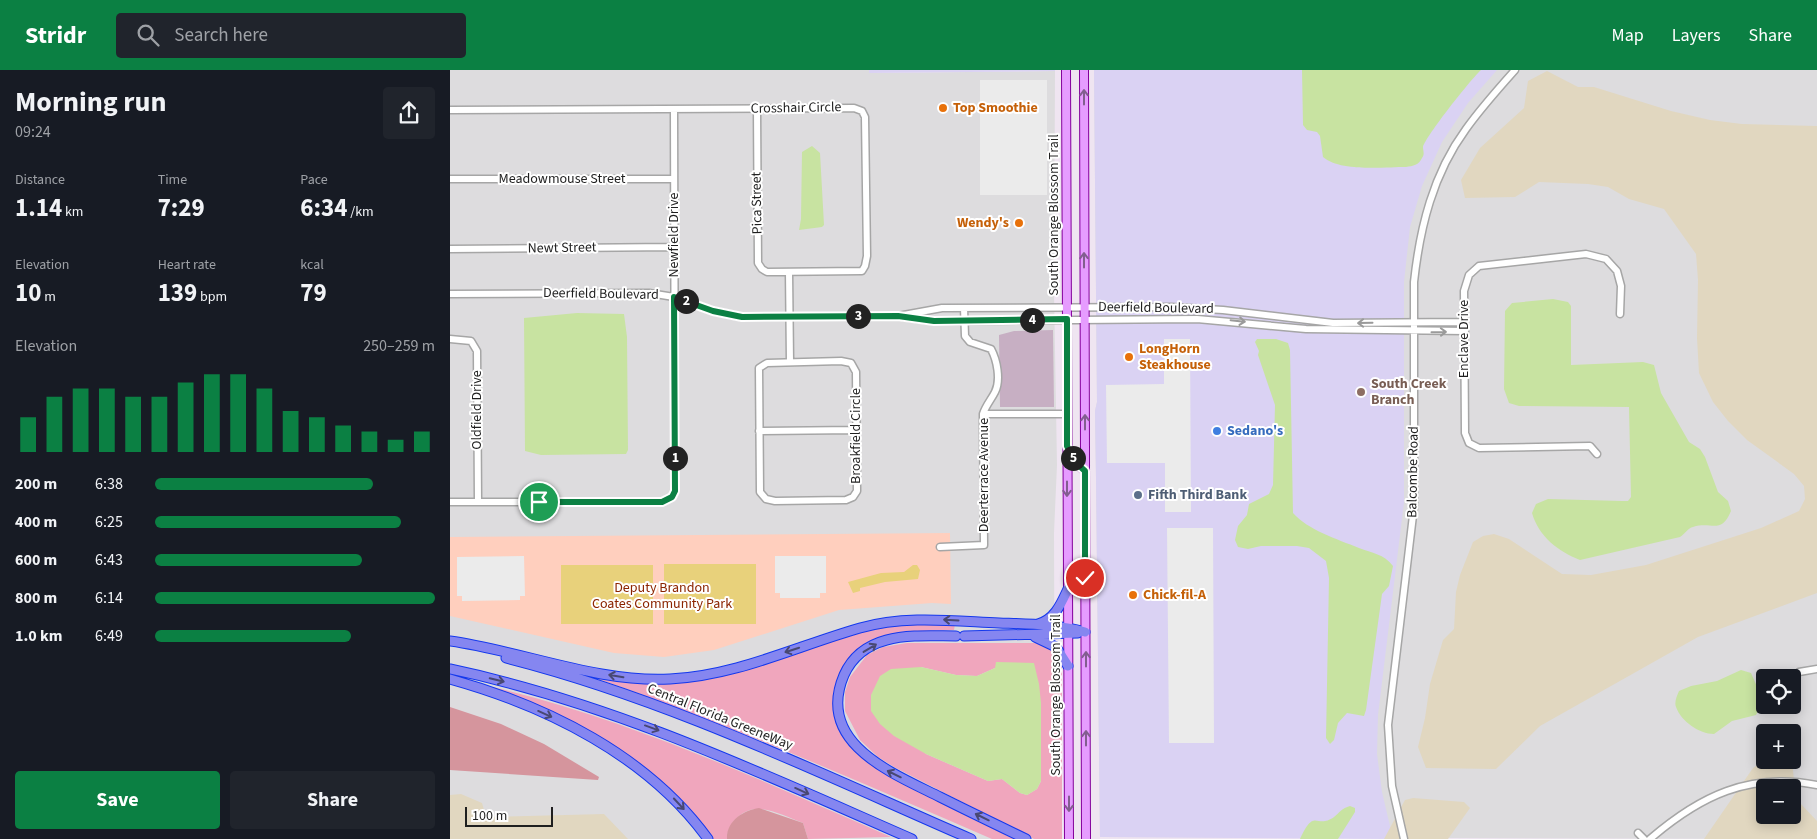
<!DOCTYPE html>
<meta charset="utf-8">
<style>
body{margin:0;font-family:"Source Sans 3",sans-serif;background:#20242c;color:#f1f3f6;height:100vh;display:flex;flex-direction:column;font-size:19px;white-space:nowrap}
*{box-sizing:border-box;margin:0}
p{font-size:16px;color:#9ea1a6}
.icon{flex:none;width:28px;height:28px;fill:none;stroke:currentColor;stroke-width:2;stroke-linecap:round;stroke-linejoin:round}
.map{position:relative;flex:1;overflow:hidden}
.drawer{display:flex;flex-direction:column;background:#171b24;width:450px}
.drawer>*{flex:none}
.fabs{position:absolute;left:1306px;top:599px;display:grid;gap:10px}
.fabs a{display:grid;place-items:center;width:45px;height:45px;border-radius:5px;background:#171b24;box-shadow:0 2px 12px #0003;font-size:25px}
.scale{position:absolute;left:15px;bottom:12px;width:88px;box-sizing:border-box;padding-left:5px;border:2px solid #1f1f1f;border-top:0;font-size:14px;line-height:18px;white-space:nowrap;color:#1f1f1f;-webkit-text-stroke:4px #fff;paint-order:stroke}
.pin{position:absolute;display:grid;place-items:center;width:42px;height:42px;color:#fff;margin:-21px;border:2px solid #fff;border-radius:50%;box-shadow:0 1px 5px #0007}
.km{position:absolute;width:25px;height:25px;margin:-12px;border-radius:50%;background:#222;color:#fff;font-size:14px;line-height:25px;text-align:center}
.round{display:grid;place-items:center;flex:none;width:52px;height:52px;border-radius:5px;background:#20242c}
.head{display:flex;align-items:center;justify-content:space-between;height:85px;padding:0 15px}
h1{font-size:28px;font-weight:700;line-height:38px}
.metrics{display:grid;grid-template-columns:repeat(3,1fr);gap:8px;height:85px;padding:5px 15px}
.metrics div{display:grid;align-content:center}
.metrics b{font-size:25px;font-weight:700}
.metrics small{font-size:14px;font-weight:400}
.metrics p{font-size:14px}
.chart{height:140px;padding:10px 15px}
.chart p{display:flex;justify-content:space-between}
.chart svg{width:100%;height:90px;margin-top:5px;stroke:#0b8043;stroke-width:6}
.action{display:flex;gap:10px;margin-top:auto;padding:10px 15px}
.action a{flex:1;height:58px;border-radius:5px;background:#0b8043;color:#fff;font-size:20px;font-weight:700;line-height:58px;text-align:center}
.action a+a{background:#20242c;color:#f1f3f6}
ul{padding:0 15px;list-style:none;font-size:16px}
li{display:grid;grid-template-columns:80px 60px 1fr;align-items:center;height:38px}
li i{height:12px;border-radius:6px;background:#0b8043}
header{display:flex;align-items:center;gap:30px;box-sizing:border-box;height:70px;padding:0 25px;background:#0b8043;color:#fff}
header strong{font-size:24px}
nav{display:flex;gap:28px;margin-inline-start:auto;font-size:18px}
.search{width:350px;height:45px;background:#20242c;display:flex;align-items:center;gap:12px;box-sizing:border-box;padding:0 18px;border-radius:5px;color:#9ea1a6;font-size:19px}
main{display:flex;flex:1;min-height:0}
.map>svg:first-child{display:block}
</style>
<header>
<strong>Stridr</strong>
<div class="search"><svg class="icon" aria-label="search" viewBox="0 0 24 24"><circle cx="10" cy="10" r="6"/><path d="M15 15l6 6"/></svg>Search here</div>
<nav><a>Map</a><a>Layers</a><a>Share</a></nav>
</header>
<main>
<section class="drawer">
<div class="head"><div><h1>Morning run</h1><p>09:24</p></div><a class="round"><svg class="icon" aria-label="share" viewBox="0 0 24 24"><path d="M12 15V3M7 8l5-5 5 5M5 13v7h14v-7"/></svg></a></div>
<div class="metrics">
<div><p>Distance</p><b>1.14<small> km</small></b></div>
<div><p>Time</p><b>7:29</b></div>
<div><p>Pace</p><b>6:34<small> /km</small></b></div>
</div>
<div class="metrics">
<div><p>Elevation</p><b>10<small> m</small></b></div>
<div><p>Heart rate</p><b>139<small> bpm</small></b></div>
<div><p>kcal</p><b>79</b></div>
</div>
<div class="chart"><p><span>Elevation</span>250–259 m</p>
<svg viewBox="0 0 160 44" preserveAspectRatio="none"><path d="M5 44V27M15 44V17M25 44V13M35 44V13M45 44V17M55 44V17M65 44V10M75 44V6M85 44V6M95 44V13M105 44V24M115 44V27M125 44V31M135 44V34M145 44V38M155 44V34"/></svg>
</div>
<ul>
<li><b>200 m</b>6:38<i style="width:78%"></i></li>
<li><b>400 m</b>6:25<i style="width:88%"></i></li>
<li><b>600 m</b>6:43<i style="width:74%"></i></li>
<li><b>800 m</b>6:14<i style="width:100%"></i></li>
<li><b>1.0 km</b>6:49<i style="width:70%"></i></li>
</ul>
<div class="action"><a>Save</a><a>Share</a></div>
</section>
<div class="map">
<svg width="1367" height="769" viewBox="0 0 1367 769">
<rect width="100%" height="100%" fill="#efe5f1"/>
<path fill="#dddcde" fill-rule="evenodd" d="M0,0h419v3l186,-2 -1,221 3,173 -3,68 1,306h-605z
M644,0h723v769l-717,-2 -4,-359 -1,-67 2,-9zM1315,608h27v27h-27zM1315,662h27v28h-27zM1315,718h27v27h-27z"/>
<path fill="#dad2f3" d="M419,0h186v1l-186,2z
M644,0h403l-29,33 -26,39 -20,44 -12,41 -6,55v220l-26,213 -1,39 5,38 11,47 -293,-2 -4,-359 -1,-67 2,-9z"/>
<path fill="#c7afc3" d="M603,260l1,77h-54l-1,-72 15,-4z"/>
<path fill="#f0a6bd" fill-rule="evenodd" d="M440,554h65l-1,6c-42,2 -93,-3 -113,43 -32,71 50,106 101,130 25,12 50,24 76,36h-26c-136,-59 -271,-118 -411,-166l93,8z
M588,573c13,2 21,10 24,23v173h-28l-140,-72 -16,-10 -18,-17 -15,-29v-19l5,-15 17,-22 16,-8 24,-4zM471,597l35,8 21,1 18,-8 46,35v78l-4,8 -10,6 -7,-2 -18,-14 -14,2 -62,-27 -2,-2z
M43,617c139,33 267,93 398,150l-83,2 -5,-16c-22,-8 -47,-24 -66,-5 -6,6 -10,13 -10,21h-15l-88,-84 -131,-65z"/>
<path fill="#d5959d" d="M0,637l51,17 43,20 55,33 -1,3 -148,-10z
M309,738l44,15 5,16h-81c-1,-18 17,-29 32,-31z"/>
<path fill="#e1d7c0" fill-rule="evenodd" d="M1097,1l31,16h16l77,24 39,9 32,4 75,2v467l-119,44 -158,89 -44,43 -70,-1 -8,-21 7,-29 5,-34 13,-44 11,-11 2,-37 4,-17 13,-33 10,-6 11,-2 15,5 53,35 29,1 55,-10 115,-37 38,-17 6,-12 -1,-13 -10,-12 -47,-34 -19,-19 -15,-19 -14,-29 -2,-35 1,-58 -2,-26 -32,-45 -35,-10 -21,-12 -20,-3 -49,-2 -24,15 -50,1 -4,-18 19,-32 44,-40 4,-27z
M1315,690h27l3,31 4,11 18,19v18h-113l49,-71zM1315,718h27v27h-27z
M11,724l21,9 4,14 118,-3 24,25h-178v-44z
M963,728l51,4 6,6 -22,31h-64l21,-39z"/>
<path fill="#ffcfbe" d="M500,463l1,71 -19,-1 -93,7 -125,40 -50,7 -50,-4 -164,-37v-79z"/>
<path fill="#e8d17b" d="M214,494h92v60h-92z
M111,495h92v59h-92z
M463,495h4l3,5 -2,9 -33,3 -25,6v3l-7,2 -5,-11 33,-9 23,-1z"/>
<path fill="#ebebeb" d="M530,10h67v115h-67z
M714,269h26l1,173h-26v-49h-58l-1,-78 58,-1z
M717,458h46l1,215h-45z
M74,486l1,40h-5v4l-58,1v-5h-5v-39z
M325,486h51v37h-6v5h-40v-5h-5z"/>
<path fill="#c8e3a1" d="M852,0h179c-10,9 -55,66 -58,77 0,4 2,7 -1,11 -3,7 -9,8 -16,9 -22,0 -66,5 -83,-10l-3,-21 -3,-4 -10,-2 -4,-5z
M362,76l8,7 4,72 -2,2 -23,3 2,-11 1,-67z
M1103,229l15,3 3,4v59l72,-3 11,3 7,28 28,49 11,7 5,8 13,35 10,9 3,10c-10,24 -19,10 -38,16 -5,1 -8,7 -13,10l-100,23c-22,-9 -41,-23 -48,-47l4,-9 12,-5 74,2h6l3,-4 -2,-90 -110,-1 -10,-3 -5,-14 1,-78 7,-8z
M127,243l47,1 3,23 1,113 -2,4 -85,1 -16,-4 -1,-133z
M807,269h19l12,4 2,7 3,163c15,17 44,26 66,35 13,5 25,6 34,18l-4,20 -7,8 -16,116 -2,6 -17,-3 -9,10 -4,17 -4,4 -4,-6 3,-160 -3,-17 -17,-13 -12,-2h-36l-13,3 -10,-2 -3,-7 3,-14 9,-11 2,-11 20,-10 4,-9 2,-80 -17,-50 1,-4 -4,-9z
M546,592l38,1 5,21 2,19v78l-4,8 -10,6 -7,-2 -18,-14 -14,2 -62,-27 -32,-18 -14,-12 -9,-13v-16l9,-19 11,-7 30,-2 35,8 21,1 18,-8z
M1291,600l10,3c6,14 14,27 5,42l-24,6 -18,13c-15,0 -33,-13 -38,-27 -2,-5 1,-11 3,-16l12,-5 26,-5z
M900,736l5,2v4l-17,27h-38c15,-33 16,-9 34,-22 5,-4 8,-9 16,-11z"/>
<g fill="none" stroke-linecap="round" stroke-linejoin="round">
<defs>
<path id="minor" d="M0,40l404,-2 8,3 3,6 2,139 -2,10 -3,5 -95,1 -5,-3 -4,-6 -1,-154
M0,109h224
M0,179l224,-2
M339,202l1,90
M0,224l199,-1 25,4 39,14 29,6 156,-1 44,-8 229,-1 52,3 110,13 131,-1
M454,247l30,4h30l233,-2 109,10 159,2
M0,269l21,2 6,10 1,151
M391,291l10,2 5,9 1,119 -4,6 -7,3 -71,1 -9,-2 -6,-7 -1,-124 8,-5z
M533,344h84
M309,361l97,-1
M1147,384l-7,-8 -111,2 -10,-5 -4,-10 -1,-142 5,-16 10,-9 107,-12 20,5 11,12 4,15 -1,28
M0,432h212l10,-5 3,-6 -1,-382
M490,477l44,-2 -1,-131c3,-9 8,-14 12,-22 6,-12 2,-32 -4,-43l-21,-7 -5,-6 -1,-28
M1349,602l18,-3
M1188,763l6,6
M954,769l-12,-53 -4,-61 26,-218v-225c6,-55 19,-108 52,-153 15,-21 32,-40 49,-59
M1200,769c50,-43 99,-67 167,-54"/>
<path id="major" d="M616,0l3,769
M634,0l2,769
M618,378l6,13 11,10"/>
<path id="highway" d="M588,554c17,-5 23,-20 30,-35
M506,566c-40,0 -92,-6 -112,39 -29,68 48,98 96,122 28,14 57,28 86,42
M514,566l114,-3
M585,567l21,10 12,19
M0,571c72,10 148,42 220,38 66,-3 127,-33 190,-51 45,-13 93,-7 139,-5 29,1 58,1 86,9
M56,588c162,41 313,115 465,181
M0,599c162,34 311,104 462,170
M0,609c97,27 198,77 258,160"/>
</defs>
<use href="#minor" stroke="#a6a6a6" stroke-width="9"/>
<use href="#major" stroke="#83009b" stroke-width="10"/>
<use href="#highway" stroke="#1438ed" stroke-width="11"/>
<use href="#minor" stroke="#fff" stroke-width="6"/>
<use href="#major" stroke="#e69cff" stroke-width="8"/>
<use href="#highway" stroke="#8586f0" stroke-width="9"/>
</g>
<defs><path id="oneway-shaft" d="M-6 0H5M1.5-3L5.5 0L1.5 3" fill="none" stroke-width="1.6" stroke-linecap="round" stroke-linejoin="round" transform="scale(1.25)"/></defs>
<g stroke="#825e8f">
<use href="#oneway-shaft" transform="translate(634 27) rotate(-90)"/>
<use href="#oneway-shaft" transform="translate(634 190) rotate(-90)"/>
<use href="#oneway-shaft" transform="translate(635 352) rotate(-90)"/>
<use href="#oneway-shaft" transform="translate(617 419) rotate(90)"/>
<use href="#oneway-shaft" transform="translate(636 589) rotate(-90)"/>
<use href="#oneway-shaft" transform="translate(636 668) rotate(-90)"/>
<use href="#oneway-shaft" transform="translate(619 734) rotate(90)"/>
</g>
<g stroke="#9a9a9a">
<use href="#oneway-shaft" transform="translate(788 251) rotate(6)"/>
<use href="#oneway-shaft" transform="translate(915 253) rotate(179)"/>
<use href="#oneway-shaft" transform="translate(989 262) rotate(-1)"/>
</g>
<g stroke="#484873">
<use href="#oneway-shaft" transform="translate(501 550) rotate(-177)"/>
<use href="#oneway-shaft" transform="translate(420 578) rotate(-31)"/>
<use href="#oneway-shaft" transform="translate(342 580) rotate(162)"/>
<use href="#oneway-shaft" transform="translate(166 606) rotate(-171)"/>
<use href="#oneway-shaft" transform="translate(47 610) rotate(14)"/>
<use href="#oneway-shaft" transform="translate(95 644) rotate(24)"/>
<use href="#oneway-shaft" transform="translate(202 658) rotate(20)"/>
<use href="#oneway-shaft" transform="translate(444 704) rotate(-154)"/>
<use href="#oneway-shaft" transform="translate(352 721) rotate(24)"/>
<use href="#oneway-shaft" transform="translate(229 734) rotate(47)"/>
<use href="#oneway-shaft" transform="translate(532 747) rotate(-154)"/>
</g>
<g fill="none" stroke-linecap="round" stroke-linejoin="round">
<defs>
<path id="route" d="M89,432h123l10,-5 3,-6 -1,-194 39,14 29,6 156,-1 36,5 133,-2v127l7,15 11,10v107"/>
</defs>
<use href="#route" stroke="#fff" stroke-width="10"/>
<use href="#route" stroke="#0b8043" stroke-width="6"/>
</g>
<g fill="#e8710a" stroke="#fff" stroke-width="2">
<circle cx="493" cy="38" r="5"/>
<circle cx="569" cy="153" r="5"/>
<circle cx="679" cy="287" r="5"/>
<circle cx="683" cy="525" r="5"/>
</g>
<circle fill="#8d6e63" stroke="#fff" stroke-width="2" cx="911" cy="322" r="5"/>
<circle fill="#3f7fe0" stroke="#fff" stroke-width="2" cx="767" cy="361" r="5"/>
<circle fill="#5c6f8a" stroke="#fff" stroke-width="2" cx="688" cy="425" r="5"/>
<g text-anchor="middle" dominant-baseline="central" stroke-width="4" stroke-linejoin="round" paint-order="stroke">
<g font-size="14" fill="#1f1f1f" stroke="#fff">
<text transform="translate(346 38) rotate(-1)">Crosshair Circle</text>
<text x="112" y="109">Meadowmouse Street</text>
<text transform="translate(307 133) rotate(-91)">Pica Street</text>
<text transform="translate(604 145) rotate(-90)">South Orange Blossom Trail</text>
<text transform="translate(224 165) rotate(-90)">Newfield Drive</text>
<text transform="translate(112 178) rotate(-1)">Newt Street</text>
<text transform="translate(151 224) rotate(1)">Deerfield Boulevard</text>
<text transform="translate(706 238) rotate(1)">Deerfield Boulevard</text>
<text transform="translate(1014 269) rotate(-90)">Enclave Drive</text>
<text transform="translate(27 340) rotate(-90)">Oldfield Drive</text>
<text transform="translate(406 366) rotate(-90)">Broakfield Circle</text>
<text transform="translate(963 402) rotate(-89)">Balcombe Road</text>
<text transform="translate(534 405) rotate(-90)">Deerterrace Avenue</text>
<text transform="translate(606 625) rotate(-90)">South Orange Blossom Trail</text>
<text transform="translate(270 647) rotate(22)">Central Florida GreeneWay</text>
</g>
<g font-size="14" font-weight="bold" fill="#c56008" stroke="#fff" text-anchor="start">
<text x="503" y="38">Top Smoothie</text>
<text x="559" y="153" text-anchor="end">Wendy's</text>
<text x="689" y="279">LongHorn<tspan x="689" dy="16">Steakhouse</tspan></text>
<text x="693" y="525">Chick-fil-A</text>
</g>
<g font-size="14" font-weight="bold" fill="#785e54" stroke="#fff" text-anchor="start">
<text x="921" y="314">South Creek<tspan x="921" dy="16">Branch</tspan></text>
</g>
<g font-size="14" font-weight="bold" fill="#366cbe" stroke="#fff" text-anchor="start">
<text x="777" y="361">Sedano's</text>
</g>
<g font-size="14" font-weight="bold" fill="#4e5e75" stroke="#fff" text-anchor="start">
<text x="698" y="425">Fifth Third Bank</text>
</g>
<g font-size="14" fill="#8b2400" stroke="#fff">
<text x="212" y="518">Deputy Brandon<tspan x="212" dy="16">Coates Community Park</tspan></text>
</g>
</g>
</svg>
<div class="fabs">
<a><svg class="icon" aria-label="locate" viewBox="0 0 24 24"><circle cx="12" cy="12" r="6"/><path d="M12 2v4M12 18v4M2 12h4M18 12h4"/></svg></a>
<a>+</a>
<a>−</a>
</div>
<div class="scale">100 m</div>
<div class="pin" style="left:89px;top:432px;background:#1e9e55"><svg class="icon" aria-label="arrive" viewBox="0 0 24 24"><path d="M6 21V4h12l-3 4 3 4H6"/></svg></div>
<div class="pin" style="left:635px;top:508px;background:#d93025"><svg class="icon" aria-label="check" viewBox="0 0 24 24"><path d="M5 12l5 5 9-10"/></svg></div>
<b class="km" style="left:225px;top:388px">1</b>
<b class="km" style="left:236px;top:231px">2</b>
<b class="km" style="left:408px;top:246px">3</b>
<b class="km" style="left:582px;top:250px">4</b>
<b class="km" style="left:623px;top:388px">5</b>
</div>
</main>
